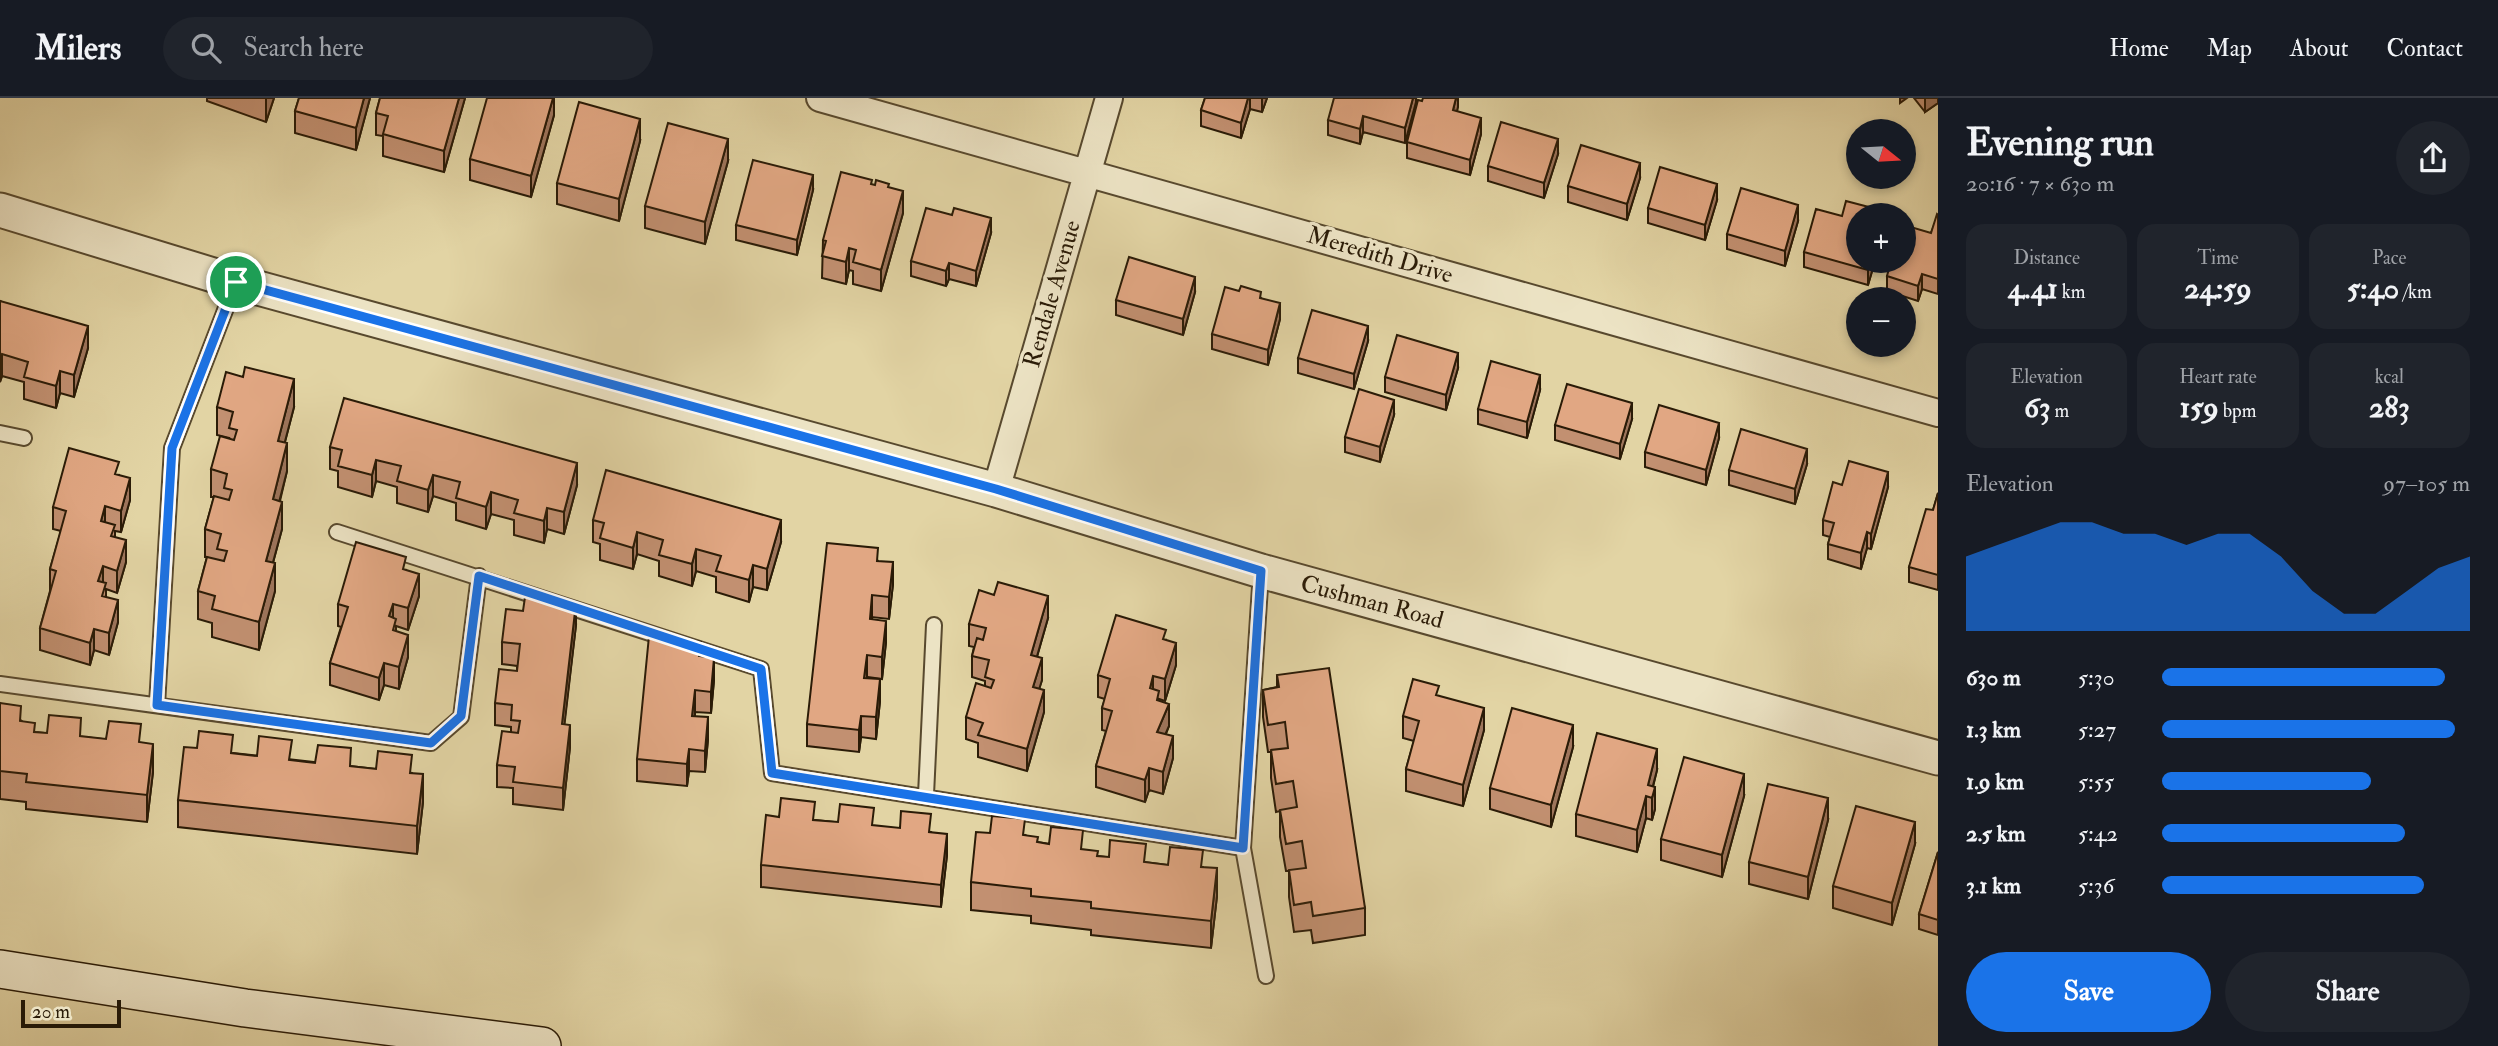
<!DOCTYPE html>
<meta charset="utf-8">
<style>
body{margin:0;font-family:"IM FELL Double Pica",serif;background:#20242c;color:#f1f3f6;height:100vh;display:flex;flex-direction:column;font-size:26px;white-space:nowrap}
*{box-sizing:border-box;margin:0}
p{font-size:23px;color:#9ea1a6}
.icon{flex:none;width:38px;height:38px;fill:none;stroke:currentColor;stroke-width:2;stroke-linecap:round;stroke-linejoin:round}
.map{position:relative;flex:1;overflow:hidden}
.details{display:flex;flex-direction:column;background:#171b24;width:560px}
.details>*{flex:none}
.needle{width:46px;rotate:108deg}
.controls{position:absolute;left:1846px;top:21px;display:grid;gap:14px}
.controls a{display:grid;place-items:center;width:70px;height:70px;border-radius:50%;background:#171b24;box-shadow:0 4px 10px #0003;font-size:35px}
.scale{position:absolute;left:21px;bottom:18px;width:100px;box-sizing:border-box;padding-left:7px;border:4px solid #2a1b07;border-top:0;font-size:19px;line-height:24px;white-space:nowrap;color:#2a1b07;-webkit-text-stroke:5px #ece3c4;paint-order:stroke}
.pin{position:absolute;display:grid;place-items:center;width:60px;height:60px;color:#fff;margin:-30px;border:4px solid #fff;border-radius:50%;box-shadow:0 2px 7px #0007}
.round{display:grid;place-items:center;flex:none;width:74px;height:74px;border-radius:37px;background:#20242c}
.headline{display:flex;align-items:center;justify-content:space-between;height:119px;padding:0 28px}
h1{font-size:38px;font-weight:800;line-height:52px}
.figures{display:grid;grid-template-columns:repeat(3,1fr);gap:10px;height:119px;padding:7px 28px}
.figures div{display:grid;align-content:center;border-radius:18px;background:#20242c;text-align:center}
.figures b{font-size:30px;font-weight:800}
.figures small{font-size:19px;font-weight:400}
.figures p{font-size:19px}
.chart{height:196px;padding:14px 28px}
.chart p{display:flex;justify-content:space-between}
.chart svg{width:100%;height:126px;margin-top:7px;fill:#1a73e8;opacity:.7}
.cta{display:flex;gap:14px;margin-top:auto;padding:14px 28px}
.cta a{flex:1;height:80px;border-radius:42px;background:#1a73e8;color:#fff;font-size:28px;font-weight:800;line-height:80px;text-align:center}
.cta a+a{background:#20242c;color:#f1f3f6}
ul{padding:0 28px;list-style:none;font-size:23px}
li{display:grid;grid-template-columns:112px 84px 1fr;align-items:center;height:52px}
li i{height:18px;border-radius:9px;background:#1a73e8}
header{display:flex;align-items:center;gap:42px;box-sizing:border-box;height:98px;padding:0 35px;background:#171b24;border-bottom:2px solid #363941}
header strong{font-size:33px}
nav{display:flex;gap:38px;margin-inline-start:auto;font-size:24px}
.search{width:490px;height:63px;background:#20242c;display:flex;align-items:center;gap:18px;box-sizing:border-box;padding:0 24px;border-radius:38px;color:#9ea1a6;font-size:26px}
main{display:flex;flex:1;min-height:0}
.map>svg:first-child{display:block}
</style>
<header>
<strong>Milers</strong>
<div class="search"><svg class="icon" aria-label="search" viewBox="0 0 24 24"><circle cx="10" cy="10" r="6"/><path d="M15 15l6 6"/></svg>Search here</div>
<nav><a>Home</a><a>Map</a><a>About</a><a>Contact</a></nav>
</header>
<main>
<div class="map">
<svg width="1938" height="948" viewBox="0 0 1938 948">
<rect width="100%" height="100%" fill="#e2d4a4"/>
<filter id="stains"><feTurbulence type="fractalNoise" baseFrequency=".00286" numOctaves="4"/><feColorMatrix values="0 0 0 0 .2 0 0 0 0 .09 0 0 0 0 .02 0 0 0 .5 -.17"/></filter>
<radialGradient id="worn" r=".72"><stop offset=".6" stop-color="#630" stop-opacity="0"/><stop offset="1" stop-color="#630" stop-opacity=".3"/></radialGradient>
<g fill="none" stroke-linecap="round" stroke-linejoin="round">
<defs>
<path id="service" d="M0,335l24,5
M337,434l424,137 11,104 471,75
M1261,473l-18,277 23,128
M0,586l431,59 30,-26 18,-141
M157,607l15,-257 64,-166
M926,697l8,-170"/>
<path id="minor" d="M820,0l1118,315
M996,392l113,-392"/>
<path id="tertiary" d="M0,112l236,72 760,208 265,81 677,187"/>
<path id="secondary" d="M0,871l245,39 297,38"/>
</defs>
<use href="#service" stroke="#58492e" stroke-width="18"/>
<use href="#minor" stroke="#58492e" stroke-width="30"/>
<use href="#tertiary" stroke="#58492e" stroke-width="37"/>
<use href="#secondary" stroke="#2a1b07" stroke-width="40"/>
<use href="#service" stroke="#ece3c4" stroke-width="14"/>
<use href="#minor" stroke="#ece3c4" stroke-width="26"/>
<use href="#tertiary" stroke="#ece3c4" stroke-width="33"/>
<use href="#secondary" stroke="#ece3c4" stroke-width="37"/>
</g>
<path fill="#c29071" stroke="#2a1b07" stroke-width="2" d="M207,0h67l-8,24 -59,-21z
M299,0h71l-14,52 -61,-17v-22z
M380,0h85l-21,74 -61,-16v-20l-7,-1v-22z
M554,0v17l-23,82 -61,-17v-21z
M1205,0h62l-5,14 -12,-3 -9,29 -40,-12v-16z
M1416,0v4l-11,41 -42,-11 -3,12 -32,-9v-15z
M1458,0l-1,14 24,22 -11,41 -63,-17v-16l15,-41z
M1914,0h24v5l-13,9z
M640,43l-21,80 -62,-17v-21z
M1558,56l-14,44 -56,-17v-15z
M728,63l-23,83 -60,-16v-22z
M1640,80l-13,42 -59,-18v-16z
M889,90l14,25 -22,78 -28,-7v-13l-4,-1 -3,14 -24,-6 1,-38z
M813,92l-16,65 -61,-15v-15z
M1717,102l-12,40 -57,-17v-15z
M1884,117l-9,46 -7,24 -64,-18v-15l38,-36z
M1938,117v79l-16,-5 -4,12 -31,-10v-15l44,-43z
M1798,123l-13,45 -58,-17v-15z
M991,135l-15,53 -27,-7 -3,7 -35,-10v-15z
M1195,194l-12,43 -67,-20v-15z
M1261,200l19,21 -12,46 -56,-16v-15z
M0,203l88,47 -14,49 -14,-4 -4,15 -32,-9v-17l-22,-6 -2,6z
M1368,243l-14,48 -56,-16v-15z
M1458,270l-12,42 -61,-18v-15z
M1540,292l-13,48 -49,-14v-15z
M217,309h77l-9,35 2,29 -7,30 2,28 -9,34 2,28 -16,59 -47,-13v-14l-14,-4v-28l9,-34h-2v-28l9,-32h-3v-28l18,-31 -12,-3z
M1394,317l-14,47 -35,-10v-15z
M1632,321l-12,40 -65,-19v-15z
M1719,340l-13,47 -61,-18v-15z
M330,349l247,38 -13,49 -17,-5 -3,14 -30,-8v-15l-23,-6 -5,15 -30,-9v-17l-23,-7 -5,16 -31,-9v-16l-21,-6 -4,16 -34,-10v-16l-8,-2z
M1807,366l-12,40 -66,-19v-15z
M119,377l11,25 -9,32 -6,-1v6l11,25 -9,31 -11,-4v8l12,25 -9,33 -15,-5 -4,15 -50,-15v-22l10,-37v-22l11,-38 -8,-2v-22z
M1842,387l46,2 -17,62 -4,-1 -6,21 -33,-10v-15l2,-7 -7,-2v-15z
M1938,395v97l-29,-8v-15l24,-57z
M593,422l188,22 -14,48 -14,-3 -4,15 -33,-10v-15l-20,-6 -4,15 -33,-10v-15l-22,-7 -4,15 -33,-9v-16l-7,-2z
M878,463l15,23 -4,35 -17,-2v2l14,23 -4,37 -15,-2v1l13,23 -4,38 -15,-2 -2,15 -52,-6v-22z
M406,472l13,26 -11,34 -12,-4v5l12,26 -9,32 -15,-4 -5,15 -49,-15v-22l11,-36 -3,-1v-22z
M1048,520l-11,39 5,23 -3,9 5,23 -17,59 -49,-14v-14l-12,-4v-22l19,-31v-5l-13,-4v-21l2,-9 -5,-1v-22z
M576,527l-12,100 6,22 -7,63 -50,-6v-16l-16,-1v-22l14,-33v-5l-16,-2v-22l22,-32v-5l-15,-2v-22z
M1166,542l10,25 -11,36 -6,-2v2l10,25 -3,8 7,24 -10,36 -14,-4 -4,12 -49,-15v-21l10,-35 -4,-1v-22l3,-9 -7,-2v-22z
M701,558l13,24 -3,33 -16,-1v4l13,23 -3,33 -16,-1 -2,15 -50,-5v-22z
M1277,577l88,233v27l-52,8 -2,-13 -17,2 -5,-35v-26h-3l-6,-34v-26l-4,1 -5,-34v-26h-3l-5,-35v-27l14,-3z
M1439,598l45,34 -21,76 -57,-15v-22l8,-28 -11,-3v-22z
M0,605l35,29 106,11 12,29 -6,50 -121,-13v-7l-26,-3z
M1573,649l-22,80 -61,-18v-21z
M233,655l179,20 11,29 -6,52 -239,-27v-27z
M1657,672l-4,17 2,22 -3,11 -6,-2 -9,34 -61,-16v-22z
M1744,698l-22,81 -61,-17v-21z
M815,722l116,12 16,23 -6,52 -180,-20v-22z
M1828,722l-20,79 -59,-15v-22z
M1025,737l13,7 45,8 15,6 70,9 35,2 14,29 -6,52 -120,-13v-5l-60,-7v-7l-60,-6v-28z
M1915,746l-23,81 -59,-17v-22z
M1938,754v83l-19,-6v-15z"/>
<path fill="#9e755c" stroke="#2a1b07" stroke-width="2" d="M266,0h8l-8,24z
M364,0h6l-14,52v-22z
M459,0h6l-21,74v-21z
M553,0h1v17l-23,82v-21z
M1248,0h2v11l-9,29v-15z
M1262,0h5l-5,14z
M1413,0h3v4l-11,41v-15z
M1456,0h2v9l-5,19v-16z
M1900,0h7l-7,5z
M1925,0h13v5l-13,9z
M1363,18v16l-3,12v-15z
M1481,20v16l-11,41v-15z
M640,21v22l-21,80v-22z
M728,41v22l-23,83v-22z
M1558,41v15l-14,44v-15z
M1640,65v15l-13,42v-16z
M813,77v15l-16,65v-15z
M1717,86v16l-12,40v-15z
M903,93v22l-22,78v-21z
M1798,107v16l-13,45v-15z
M991,120v15l-15,53v-15z
M849,150v22l-3,14v-22z
M1871,163h4l-7,24v-15z
M949,165v16l-3,7v-15z
M1922,176v15l-4,12v-15z
M1195,179v15l-12,43v-16z
M1280,205v16l-12,46v-15z
M88,228v22l-14,49v-22z
M1368,228v15l-14,48v-15z
M1458,255v15l-12,42v-15z
M2,256v22l-2,6v-22z
M60,273v22l-4,15v-22z
M1540,277v15l-13,48v-16z
M294,281v28l-16,61v-27z
M1394,302v15l-14,47v-15z
M1632,305v16l-12,40v-15z
M1719,325v15l-13,47v-15z
M287,345v28l-14,55v-27z
M1807,351v15l-12,40v-15z
M376,362v21l-4,16v-22z
M577,365v22l-13,49v-22z
M1888,374v15l-17,62v-15z
M433,377v21l-5,16v-22z
M130,380v22l-9,32v-21z
M491,394v22l-5,15v-22z
M282,404v27l-16,59v-27z
M105,408v22l-4,-7z
M547,410v21l-3,14v-22z
M781,422v22l-14,48v-21z
M637,434v22l-4,15v-21z
M1867,434v16l-6,21v-16z
M126,442v22l-9,31v-22z
M696,451v22l-4,15v-22z
M893,464v22l-4,35v-22z
M275,465v28l-16,59v-28z
M753,467v22l-4,15v-22z
M103,468v22l-5,-7z
M419,476v22l-11,34v-22z
M872,497v22l-2,24v-22z
M1048,498v22l-17,59v-22z
M118,502v22l-9,33v-22z
M576,505v22l-14,121v-22z
M393,506v22l-4,-10z
M886,523v21l-4,37v-22z
M94,531v21l-4,15v-22z
M408,537v22l-9,32v-22z
M1176,545v22l-11,36v-22z
M867,557v22l-3,23v-22z
M714,560v22l-3,33v-21z
M1042,560v22l-9,29v-22z
M384,565v22l-5,15v-22z
M1153,578v21l-3,-9z
M880,581v22l-4,38v-22z
M695,592v22l-3,26v-22z
M1044,592v22l-17,59v-22z
M1169,606v22l-12,27v-21z
M1484,610v22l-21,76v-21z
M861,618v21l-2,15v-22z
M708,619v22l-3,33v-21z
M570,627v22l-7,63v-22z
M1573,627v22l-22,80v-22z
M1173,638v22l-10,36v-22z
M153,646v28l-6,50v-27z
M689,651v22l-2,15v-22z
M1657,651v21l-7,27 -2,-12z
M1149,670v22l-4,12v-22z
M423,676v28l-6,52v-28z
M1744,676v22l-22,81v-22z
M1655,689v22l-3,11v-22z
M1646,698v22l-9,34v-22z
M1828,700v22l-20,79v-22z
M1915,724v22l-23,81v-22z
M947,736v21l-6,52v-22z
M1217,770v28l-6,52v-27z"/>
<path fill="#e1a783" stroke="#2a1b07" stroke-width="2" d="M299,0h65l-8,30 -61,-17z
M380,0h79l-15,53 -61,-17 5,-18 -12,-3z
M487,0h66l-22,78 -61,-17z
M1205,0h43l-7,25 -40,-13z
M1334,0h79l-8,30 -42,-12 -3,13 -32,-9z
M1423,0h33l-3,12 28,8 -11,42 -63,-18 11,-42 4,1z
M579,4l61,17 -21,80 -62,-16z
M1501,24l57,17 -14,44 -56,-17z
M668,25l60,16 -23,83 -60,-16z
M1581,47l59,18 -13,41 -59,-18z
M753,62l60,15 -16,65 -61,-15z
M1660,69l57,17 -12,41 -57,-17z
M841,74l31,8 -1,4 4,1 1,-5 13,4 -1,3 15,4 -22,79 -28,-8 3,-12 -7,-2 -3,14 -24,-6 4,-15 -3,-1z
M1741,90l57,17 -13,46 -58,-17z
M1846,103l38,10 -1,4h-25v46h13l-3,9 -64,-18 12,-43 26,7z
M926,110l26,7 2,-7 37,10 -15,53 -27,-8 -3,8 -35,-10z
M1937,116l1,1v64l-16,-5 -4,12 -31,-10 4,-15h13v-36l27,8z
M1129,159l66,20 -12,42 -67,-19z
M1241,188l20,6 -1,6 20,5 -12,47 -56,-16 13,-47 14,4z
M0,203l88,25 -14,49 -14,-4 -4,15 -32,-9 4,-15 -26,-8 -2,6z
M1312,212l56,16 -14,48 -56,-16z
M1397,237l61,18 -12,42 -61,-18z
M1491,263l49,14 -13,47 -49,-13z
M245,269l49,12 -16,62 9,2 -14,56 9,3 -16,59 9,2 -16,59 -47,-13 3,-13 -17,-5 9,-34 17,4 3,-10 -10,-2 4,-15 -16,-5 9,-33 15,4 3,-10 -8,-2 3,-14 -16,-5 9,-33 14,4 3,-10 -8,-2 4,-16 -16,-5 9,-35 17,5z
M1567,286l65,19 -12,41 -65,-19z
M1359,291l35,11 -14,47 -35,-10z
M344,300l233,65 -13,49 -17,-4 -3,13 -30,-8 4,-13 -27,-8 -5,15 -30,-9 4,-16 -27,-7 -5,15 -31,-9 4,-15 -25,-6 -4,15 -34,-9 4,-16 -12,-3z
M1659,307l60,18 -13,47 -61,-18z
M1741,331l66,20 -12,40 -66,-19z
M69,350l50,14 -4,12 15,4 -9,33 -16,-5 -4,15 14,4 -4,11 15,4 -9,31 -14,-5 -5,15 8,2 -4,13 16,4 -9,33 -15,-4 -4,14 -50,-15 16,-57 -6,-2 16,-58 -13,-4z
M1849,363l39,11 -17,62 -4,-2 -6,21 -33,-9 6,-21 -11,-3 10,-38 9,3z
M606,372l175,50 -14,49 -14,-4 -4,15 -33,-9 5,-15 -25,-7 -4,15 -33,-9 4,-15 -26,-8 -4,16 -33,-10 4,-15 -11,-3z
M1938,395v82l-29,-8 17,-58 7,1z
M356,444l50,15 -3,12 16,5 -11,34 -15,-4 -4,12 7,3 -3,11 15,5 -9,32 -15,-4 -5,15 -49,-15 18,-56 -10,-3z
M827,445l51,5 -1,13 16,1 -4,35 -17,-2 -2,24 16,2 -4,36 -15,-2 -3,23 16,1 -4,38 -15,-1 -2,14 -52,-6z
M998,484l50,14 -17,59 11,3 -9,29 11,3 -17,59 -49,-14 5,-12 -17,-6 10,-34 15,5 3,-8 -9,-3 4,-17 -17,-4 5,-18 6,2 3,-12 -17,-4 10,-34 15,5z
M525,499l51,6 -14,121 8,1 -7,63 -50,-6 2,-15 -18,-2 5,-34 16,2 2,-12 -9,-1 1,-15 -17,-2 4,-34 18,2 3,-27 -18,-2 4,-33 17,2z
M1116,517l50,15 -3,9 13,4 -11,36 -12,-3 -3,12 9,3 -2,9 12,4 -12,28 16,4 -10,36 -14,-4 -4,12 -49,-14 16,-55 -10,-3 8,-29 -12,-4z
M649,538l52,6 -2,14 15,2 -3,34 -16,-2 -3,26 16,1 -3,34 -16,-2 -2,15 -50,-5z
M1329,570l36,240 -52,8 -2,-14 -17,3 -5,-35 17,-2 -4,-27 -16,3 -6,-34 17,-3 -4,-26 -17,3 -5,-34 17,-2 -3,-26 -17,3 -5,-35 16,-3 -2,-12z
M1413,581l26,7 -3,9 48,13 -21,77 -57,-16 13,-48 -16,-5z
M0,605l21,3 -1,15 15,2 -1,9 13,1 2,-18 32,3 -1,18 26,3 3,-18 32,3 -2,18 14,2 -6,51 -121,-13 1,-8 -27,-3z
M1512,610l61,17 -22,80 -61,-17z
M199,633l34,4 -2,18 26,3 2,-20 33,4 -3,20 26,3 3,-18 33,3 -1,18 26,3 2,-18 34,4 -2,18 13,1 -6,52 -239,-26 6,-53 13,1z
M1597,635l60,16 -9,36 7,2 -3,11 -6,-2 -9,34 -61,-16z
M1684,659l60,17 -22,81 -61,-16z
M1768,686l60,14 -20,79 -59,-15z
M781,700l34,4 -2,18 25,2 2,-18 34,4 -2,17 28,3 1,-17 30,3 -2,18 18,2 -6,51 -180,-20 5,-50 13,2z
M1856,708l59,16 -23,81 -59,-17z
M992,718l33,3 -2,16 15,2 -1,5 12,2 2,-17 32,3 -2,19 17,2 -1,5 12,1 1,-17 36,4 -2,18 24,3 2,-18 33,3 -2,17 16,1 -6,53 -120,-13v-6l-60,-6v-7l-60,-7 5,-50 14,1z
M1938,754v68l-19,-6z"/>
<g fill="none" stroke-linecap="round" stroke-linejoin="round">
<defs>
<path id="route" d="M236,184l760,207 265,82 -18,277 -471,-75 -11,-104 -282,-93 -18,140 -30,27 -274,-38 15,-257z"/>
</defs>
<use href="#route" stroke="#fff" stroke-width="14"/>
<use href="#route" stroke="#1a73e8" stroke-width="9"/>
</g>
<g text-anchor="middle" dominant-baseline="central" stroke-width="7" stroke-linejoin="round" paint-order="stroke">
<g font-size="24" fill="#2a1b07" stroke="#ece3c4">
<text transform="translate(1380 157) rotate(16)">Meredith Drive</text>
<text transform="translate(1052 196) rotate(-74)">Rendale Avenue</text>
<text transform="translate(1372 504) rotate(15)">Cushman Road</text>
</g>
</g>
<rect width="100%" height="100%" filter="url(#stains)"/>
<rect width="100%" height="100%" fill="url(#worn)"/>
</svg>
<div class="controls">
<a><svg class="needle" viewBox="-14 -14 28 28"><path d="M0-13l5 13h-10z" fill="#e53935"/><path d="M0 13l5-13h-10z" fill="#9ea1a6"/></svg></a>
<a>+</a>
<a>−</a>
</div>
<div class="scale">20 m</div>
<div class="pin" style="left:236px;top:184px;background:#1e9e55"><svg class="icon" aria-label="arrive" viewBox="0 0 24 24"><path d="M6 21V4h12l-3 4 3 4H6"/></svg></div>
</div>
<section class="details">
<div class="headline"><div><h1>Evening run</h1><p>20:16 · 7 × 630 m</p></div><a class="round"><svg class="icon" aria-label="share" viewBox="0 0 24 24"><path d="M12 15V3M7 8l5-5 5 5M5 13v7h14v-7"/></svg></a></div>
<div class="figures">
<div><p>Distance</p><b>4.41<small> km</small></b></div>
<div><p>Time</p><b>24:59</b></div>
<div><p>Pace</p><b>5:40<small> /km</small></b></div>
</div>
<div class="figures">
<div><p>Elevation</p><b>63<small> m</small></b></div>
<div><p>Heart rate</p><b>159<small> bpm</small></b></div>
<div><p>kcal</p><b>283</b></div>
</div>
<div class="chart"><p><span>Elevation</span>97–105 m</p>
<svg viewBox="0 0 160 44" preserveAspectRatio="none"><path d="M0 44V18L10 14L20 10L30 6L40 6L50 10L60 10L70 14L80 10L90 10L100 18L110 30L120 38L130 38L140 30L150 22L160 18V44z"/></svg>
</div>
<ul>
<li><b>630 m</b>5:30<i style="width:92%"></i></li>
<li><b>1.3 km</b>5:27<i style="width:95%"></i></li>
<li><b>1.9 km</b>5:55<i style="width:68%"></i></li>
<li><b>2.5 km</b>5:42<i style="width:79%"></i></li>
<li><b>3.1 km</b>5:36<i style="width:85%"></i></li>
</ul>
<div class="cta"><a>Save</a><a>Share</a></div>
</section>
</main>
